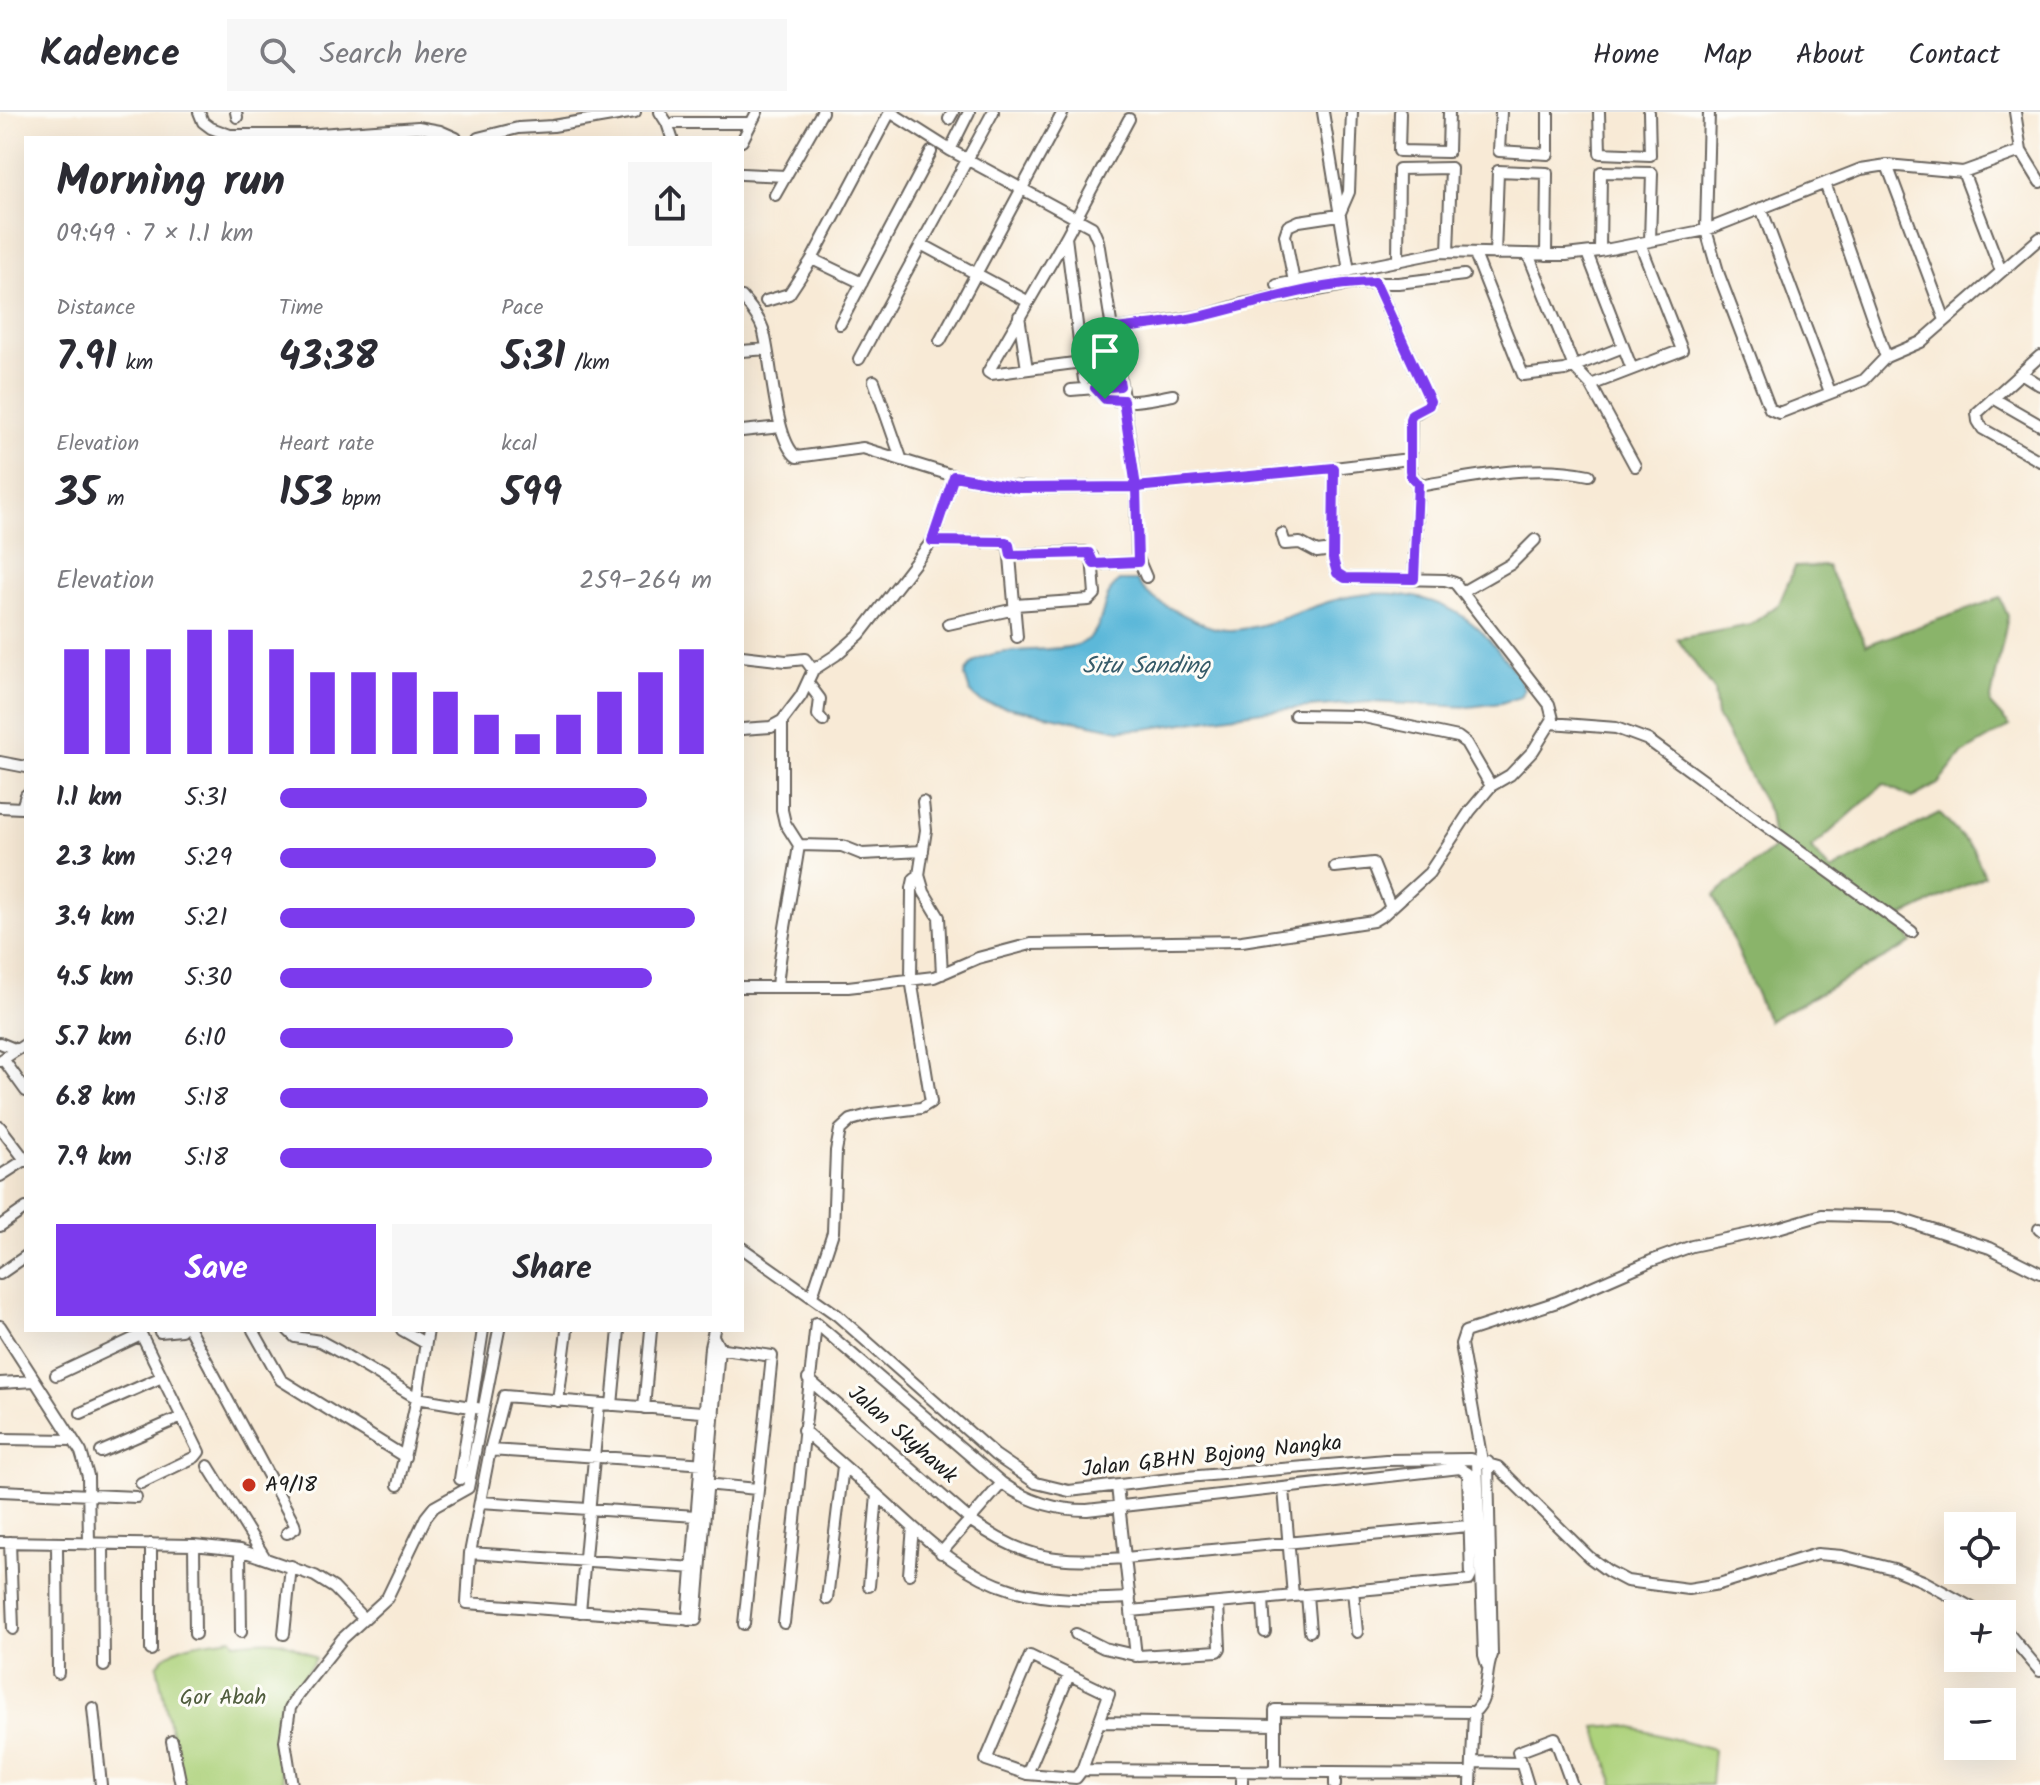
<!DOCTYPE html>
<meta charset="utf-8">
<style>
body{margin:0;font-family:Kalam,sans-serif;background:#f7f7f7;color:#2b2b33;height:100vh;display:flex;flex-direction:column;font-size:30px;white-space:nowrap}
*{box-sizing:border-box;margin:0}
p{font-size:26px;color:#7c7c81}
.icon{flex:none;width:44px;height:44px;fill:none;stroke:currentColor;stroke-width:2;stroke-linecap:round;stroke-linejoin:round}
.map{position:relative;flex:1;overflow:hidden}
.panel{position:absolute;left:24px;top:24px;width:720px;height:1196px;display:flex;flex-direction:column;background:#fff;border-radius:0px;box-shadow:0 8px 32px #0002}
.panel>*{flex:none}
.controls{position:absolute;left:1944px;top:1400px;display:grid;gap:16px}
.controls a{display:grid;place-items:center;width:72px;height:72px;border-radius:0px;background:#fff;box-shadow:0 8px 32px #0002;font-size:40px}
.pin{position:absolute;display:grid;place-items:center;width:68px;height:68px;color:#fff;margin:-82px -34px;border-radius:50% 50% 50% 0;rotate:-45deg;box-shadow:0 0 8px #0007}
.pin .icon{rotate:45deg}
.round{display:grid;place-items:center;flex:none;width:84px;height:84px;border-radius:0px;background:#f7f7f7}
.overview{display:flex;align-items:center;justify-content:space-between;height:136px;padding:0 32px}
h1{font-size:44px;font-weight:700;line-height:60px}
.figures{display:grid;grid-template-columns:repeat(3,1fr);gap:12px;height:136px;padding:8px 32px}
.figures div{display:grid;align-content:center}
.figures b{font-size:40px;font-weight:700}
.figures small{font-size:22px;font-weight:400}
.figures p{font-size:22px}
.chart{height:224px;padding:16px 32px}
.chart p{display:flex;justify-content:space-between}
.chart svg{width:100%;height:144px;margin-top:8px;stroke:#7c3aed;stroke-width:6}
.action{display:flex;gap:16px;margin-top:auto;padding:16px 32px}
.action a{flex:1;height:92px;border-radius:0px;background:#7c3aed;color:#fff;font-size:32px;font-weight:700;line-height:92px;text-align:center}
.action a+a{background:#f7f7f7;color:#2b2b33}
ul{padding:0 32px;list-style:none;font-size:26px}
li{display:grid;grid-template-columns:128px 96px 1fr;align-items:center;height:60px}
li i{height:20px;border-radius:10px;background:#7c3aed}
header{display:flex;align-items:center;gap:48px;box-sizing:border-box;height:112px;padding:0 40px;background:#fff;border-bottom:2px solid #e1e1e2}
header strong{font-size:38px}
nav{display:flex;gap:44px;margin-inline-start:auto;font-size:28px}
.search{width:560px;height:72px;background:#f7f7f7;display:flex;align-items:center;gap:20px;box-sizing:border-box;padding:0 28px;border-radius:0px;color:#7c7c81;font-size:30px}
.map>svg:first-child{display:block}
</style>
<header>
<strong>Kadence</strong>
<div class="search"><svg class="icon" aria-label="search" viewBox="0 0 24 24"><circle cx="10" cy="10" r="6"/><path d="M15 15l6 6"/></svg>Search here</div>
<nav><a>Home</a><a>Map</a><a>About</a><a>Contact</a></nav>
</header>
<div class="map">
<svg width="2040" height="1673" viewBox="0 0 2040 1673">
<rect width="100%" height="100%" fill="#fdfcf7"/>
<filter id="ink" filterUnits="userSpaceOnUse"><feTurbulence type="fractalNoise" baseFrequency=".0125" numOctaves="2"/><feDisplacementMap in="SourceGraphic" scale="16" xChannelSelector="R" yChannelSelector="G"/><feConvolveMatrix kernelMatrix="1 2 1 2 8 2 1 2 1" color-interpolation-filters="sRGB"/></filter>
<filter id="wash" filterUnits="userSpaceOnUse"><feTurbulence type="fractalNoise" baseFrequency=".006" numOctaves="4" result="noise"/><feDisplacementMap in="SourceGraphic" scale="32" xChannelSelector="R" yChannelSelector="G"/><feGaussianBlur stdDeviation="1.8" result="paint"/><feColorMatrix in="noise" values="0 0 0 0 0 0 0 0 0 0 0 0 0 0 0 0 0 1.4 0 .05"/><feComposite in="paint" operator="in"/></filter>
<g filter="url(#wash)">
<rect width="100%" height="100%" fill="#f8ead6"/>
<path fill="#add27b" stroke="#64774c" stroke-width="2" d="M232,1526l3,5c41,-4 45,-6 81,15l-40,57 -2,33 11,37h-103l-25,-119c16,-24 48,-24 75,-28z
M1622,1613l92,25 -3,35h-97l-18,-58z"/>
<path fill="#8ab46b" stroke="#536844" stroke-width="2" d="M1827,454l39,79 134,-47 8,18 -18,88 20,22 -48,28 -24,30 -26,14 -28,-14 -73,65 20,22 108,-58 34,36 12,27 -86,42 13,25 -144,78 -54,-126 60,-47 -5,-36 -52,-96 -3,-26 -37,-51 73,-14 29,-21 16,-37z"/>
<path fill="#5bb8d9" stroke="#3c6a7a" stroke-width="2" d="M1119,469h18c11,16 26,24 43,32 15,8 35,18 52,17 39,-2 74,-24 111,-32 52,-12 111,0 146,42 12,14 28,31 35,49l-4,8 -19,6 -32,4 -100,-5 -107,9 -117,18 -25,1 -139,-28 -11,-10 -5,-16c8,-35 83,-21 112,-31 32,-11 20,-47 42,-64z"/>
</g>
<g filter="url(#ink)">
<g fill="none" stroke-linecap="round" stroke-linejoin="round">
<defs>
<path id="minor" d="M199,0l4,10 8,6 19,7h75l113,-8 22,4 16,7
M236,0l1,5
M660,0l7,11 5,15
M890,0l60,38 142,77 6,14 34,213 4,33 1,69 9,21
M1323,0l26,159
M1400,0l-1,39 49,1 1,-40
M1501,0l-2,39 49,3v-42
M1599,0l1,41 50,2 -1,-43
M1709,0l-3,118 13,45 51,134 9,4 85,-33 22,-23 35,-15 119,-104
M2015,0l6,39 19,31
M949,7l4,-7
M675,11h75
M478,26l40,-10 35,-2 82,-14
M742,29l15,-29
M950,38l19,-38
M1887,53l58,155
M1963,60l38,99
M742,62l44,2
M1825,71l61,174
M775,83l47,-83
M1761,96l69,184
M1066,125l18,143
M921,132l106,57
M1600,139l1,-79 51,1 -2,68
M1587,141l45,116
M1475,142l48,121 42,-5 58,-23
M1495,142l3,-83 49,2 -1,82
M1528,142l46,113 17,18
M812,147l50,24
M1398,149l1,-92 52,-1 -3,84
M1294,170l-9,-47 3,-9 11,-5 40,-6 10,-23 3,-80
M1375,170l55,119 -1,4 -18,11 -1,54 4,10 10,5c55,-9 109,-22 165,-10
M1277,173l164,-33 125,3 34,-4 106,-21 155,-61 26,-4 76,7 58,-21
M742,185c8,10 17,20 21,32 9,29 11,112 34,128l66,-9 91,28 52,10 30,2 100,-1 198,-19 -1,91 4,14 8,5 100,2 10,3 94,121 4,15 -20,32 -23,24 -19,11 -21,25 -41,62 -46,42 -10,6 -131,20 -211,3 -53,14 -44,19 -86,10h-106
M766,189l23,-7 23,-35 78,-147
M1019,204l8,53
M840,212l91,-172
M1110,218l93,-14 40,-12 112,-21h43l66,-8
M940,229l123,-229
M742,239l25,-2
M2040,244l-63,57 1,8 5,8 57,32
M859,247l134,-247
M1082,250l-91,12 -3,-2 78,-135 63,-118
M2021,261l19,12
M874,269l27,77
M1095,276c17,22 54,11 78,7
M1071,278l49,-4
M1993,286l47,27
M742,319l39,-4
M1635,354l-44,-81 91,-35 -42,-107
M1334,356l75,-9
M1282,422l3,10 15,-1 17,9 16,-2
M932,429l67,1 10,3 8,92
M1011,443l74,-3 7,4 3,38 -6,6 -74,5
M1094,452l44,-2
M1414,467l4,-95
M1462,480l49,-28 24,-24
M948,512l67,-15
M742,544l44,5 19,-2 8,11
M808,571l12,16 -2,16 5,6
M1295,603l64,1 99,21 8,6 25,43
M782,609v89l3,13 14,22 43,1 20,8 61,-3
M1551,611l65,5 32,12 264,192
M742,617l29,-2 11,-6 19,-25 12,-26 23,-15 24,-21 72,-93 22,-65
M0,650l26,5
M923,690l3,28 -7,45 5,17 15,25 3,57
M0,695l22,1 4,-13
M1335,755l38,-4 18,45
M777,875c4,-48 15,-94 22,-142
M0,931l17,7
M3,947l23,32
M0,949l26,-17
M0,1015l26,34
M0,1064l25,-16
M0,1114l26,-18
M2039,1117l1,1
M742,1136l95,67 158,140 41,28 33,8 118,-14 199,-17 84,-1 28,8 91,90 19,14 19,10 61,8 31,-5 98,-30 25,2 52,13 29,12 60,33
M0,1162l26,-18
M812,1184l21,-64 3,-81 4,-21 11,-10 21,-6 49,-6 10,-6 -20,-123 1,-91 2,-9 5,-4
M0,1214l81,126 7,24 1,68
M139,1218l60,122 -4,5 -54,26
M190,1218l104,193 1,5 -8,5
M253,1218l28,50 124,77
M288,1218l7,7 25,4 20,11 77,46 65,11
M402,1218l23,13
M160,1220l21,-2
M714,1226l5,10 -23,272 -229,-17 3,-50 20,-103 14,-54 210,17
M710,1235l62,9 -28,268
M56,1263l85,-40
M808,1267l162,141c56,41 88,42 155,38l343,-32
M0,1271l35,-2
M558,1289l9,-71
M612,1293l7,-75
M644,1296l7,-78
M81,1301l81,-36
M803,1318c26,23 53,46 79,69 40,36 78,76 131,91 38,11 77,10 117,8
M0,1327l73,1
M490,1338l217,14
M101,1340l81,-35
M1477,1348l7,195 3,10
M1482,1349l-21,-117 4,-12 92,-30 94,-41 41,-15 86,-18 44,-13 72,2 96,31 50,25
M208,1354l57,92
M460,1367l23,-149
M705,1372l52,5
M398,1373l19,-87 11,-68
M1117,1374l19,170
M1284,1377l9,107
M0,1379l136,6
M480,1390l216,14
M0,1430l194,3 46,5 75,26 19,12 29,30
M10,1430l3,87
M57,1431l1,130
M103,1432l1,122
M151,1432v106
M194,1433l1,89
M240,1438l1,82
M470,1441l225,15
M941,1441l61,-70
M909,1462l4,-47
M869,1474l8,-91
M1353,1478l4,42
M1307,1483l3,36
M827,1487l16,-133
M1263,1487l2,33
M580,1500l19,-208
M688,1508l22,-273 4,-17
M784,1511l32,-300 186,160c26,19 53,27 85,27l373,-42 8,5 3,103 -2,4 -338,31
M2002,1514l38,45
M284,1522l7,-68
M1076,1522l28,14 35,8 79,-5 2,-3 -2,-45
M1030,1544l79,38 -27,76 -6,8 -49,-4 -41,-14z
M93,1596l8,77
M1100,1610l175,3v-15l199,2c16,-13 10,-39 18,-57l-4,-193
M1275,1613v47
M172,1629l9,44
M1472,1650l48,1
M1082,1658l389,3
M1335,1661v12
M1027,1662l42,-99
M292,1673l-7,-44 5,-33 7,-12 45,-57 45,-41 39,-81 8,-10 34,-19 31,-158
M1242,1673v-13
M1471,1673l3,-73
M1528,1673l-10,-33 37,-14 17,47"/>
</defs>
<use href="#minor" stroke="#69645d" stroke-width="14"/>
<use href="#minor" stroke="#fff" stroke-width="10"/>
</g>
</g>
<g fill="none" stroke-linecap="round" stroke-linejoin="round" filter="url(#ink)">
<defs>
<path id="route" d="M1105,287l18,1 13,87 -117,1 -65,-12 -22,65 74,1 3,3 2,10 78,-2 5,11 44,-2 -2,-75 198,-19 -1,91 4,14 8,5 69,1 4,-95 -7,-8 -1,-6v-51l2,-5 17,-9 1,-4 -55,-119c-58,1 -115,20 -172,34 -30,7 -62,9 -93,14l10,56 -25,2 10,11"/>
</defs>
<use href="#route" stroke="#fff" stroke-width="16"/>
<use href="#route" stroke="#7c3aed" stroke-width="10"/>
</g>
<circle fill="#c8321e" stroke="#fdfcf7" stroke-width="3" cx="249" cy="1373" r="8"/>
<g text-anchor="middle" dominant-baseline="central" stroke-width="6" stroke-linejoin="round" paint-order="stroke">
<g font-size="22" fill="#1c1c1c" stroke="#fdfcf7">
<text transform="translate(902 1323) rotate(41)">Jalan Skyhawk</text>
<text transform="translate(1212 1345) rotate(-6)">Jalan GBHN Bojong Nangka</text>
</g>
<g font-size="22" fill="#1c1c1c" stroke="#fdfcf7" text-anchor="start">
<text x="265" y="1373">A9/18</text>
</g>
<g font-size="22" fill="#4f5c3d" stroke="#fdfcf7">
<text x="223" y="1586">Gor Abah</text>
</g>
<g font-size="24" font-style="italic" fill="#355a68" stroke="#fdfcf7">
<text x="1146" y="554">Situ Sanding</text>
</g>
</g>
</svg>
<div class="controls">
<a><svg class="icon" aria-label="locate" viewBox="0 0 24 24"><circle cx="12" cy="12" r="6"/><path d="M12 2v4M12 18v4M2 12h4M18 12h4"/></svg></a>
<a>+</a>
<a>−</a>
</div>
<div class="pin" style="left:1105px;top:287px;background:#1e9e55"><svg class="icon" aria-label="arrive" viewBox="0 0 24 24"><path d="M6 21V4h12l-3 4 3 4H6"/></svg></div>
<section class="panel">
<div class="overview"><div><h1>Morning run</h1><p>09:49 · 7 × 1.1 km</p></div><a class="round"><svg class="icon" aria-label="share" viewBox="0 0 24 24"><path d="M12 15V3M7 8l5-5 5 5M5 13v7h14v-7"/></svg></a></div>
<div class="figures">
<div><p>Distance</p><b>7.91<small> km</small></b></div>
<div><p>Time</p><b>43:38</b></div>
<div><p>Pace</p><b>5:31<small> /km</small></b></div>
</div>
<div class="figures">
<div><p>Elevation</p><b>35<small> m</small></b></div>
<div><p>Heart rate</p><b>153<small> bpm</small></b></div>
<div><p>kcal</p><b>599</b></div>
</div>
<div class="chart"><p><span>Elevation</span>259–264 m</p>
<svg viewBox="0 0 160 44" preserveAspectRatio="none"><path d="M5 44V12M15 44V12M25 44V12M35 44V6M45 44V6M55 44V12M65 44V19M75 44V19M85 44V19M95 44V25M105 44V32M115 44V38M125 44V32M135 44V25M145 44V19M155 44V12"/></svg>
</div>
<ul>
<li><b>1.1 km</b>5:31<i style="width:85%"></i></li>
<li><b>2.3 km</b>5:29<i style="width:87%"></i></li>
<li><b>3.4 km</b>5:21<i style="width:96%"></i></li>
<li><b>4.5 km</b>5:30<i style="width:86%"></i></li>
<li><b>5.7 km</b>6:10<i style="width:54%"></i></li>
<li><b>6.8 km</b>5:18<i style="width:99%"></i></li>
<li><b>7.9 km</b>5:18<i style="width:100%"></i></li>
</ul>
<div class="action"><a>Save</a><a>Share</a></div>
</section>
</div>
